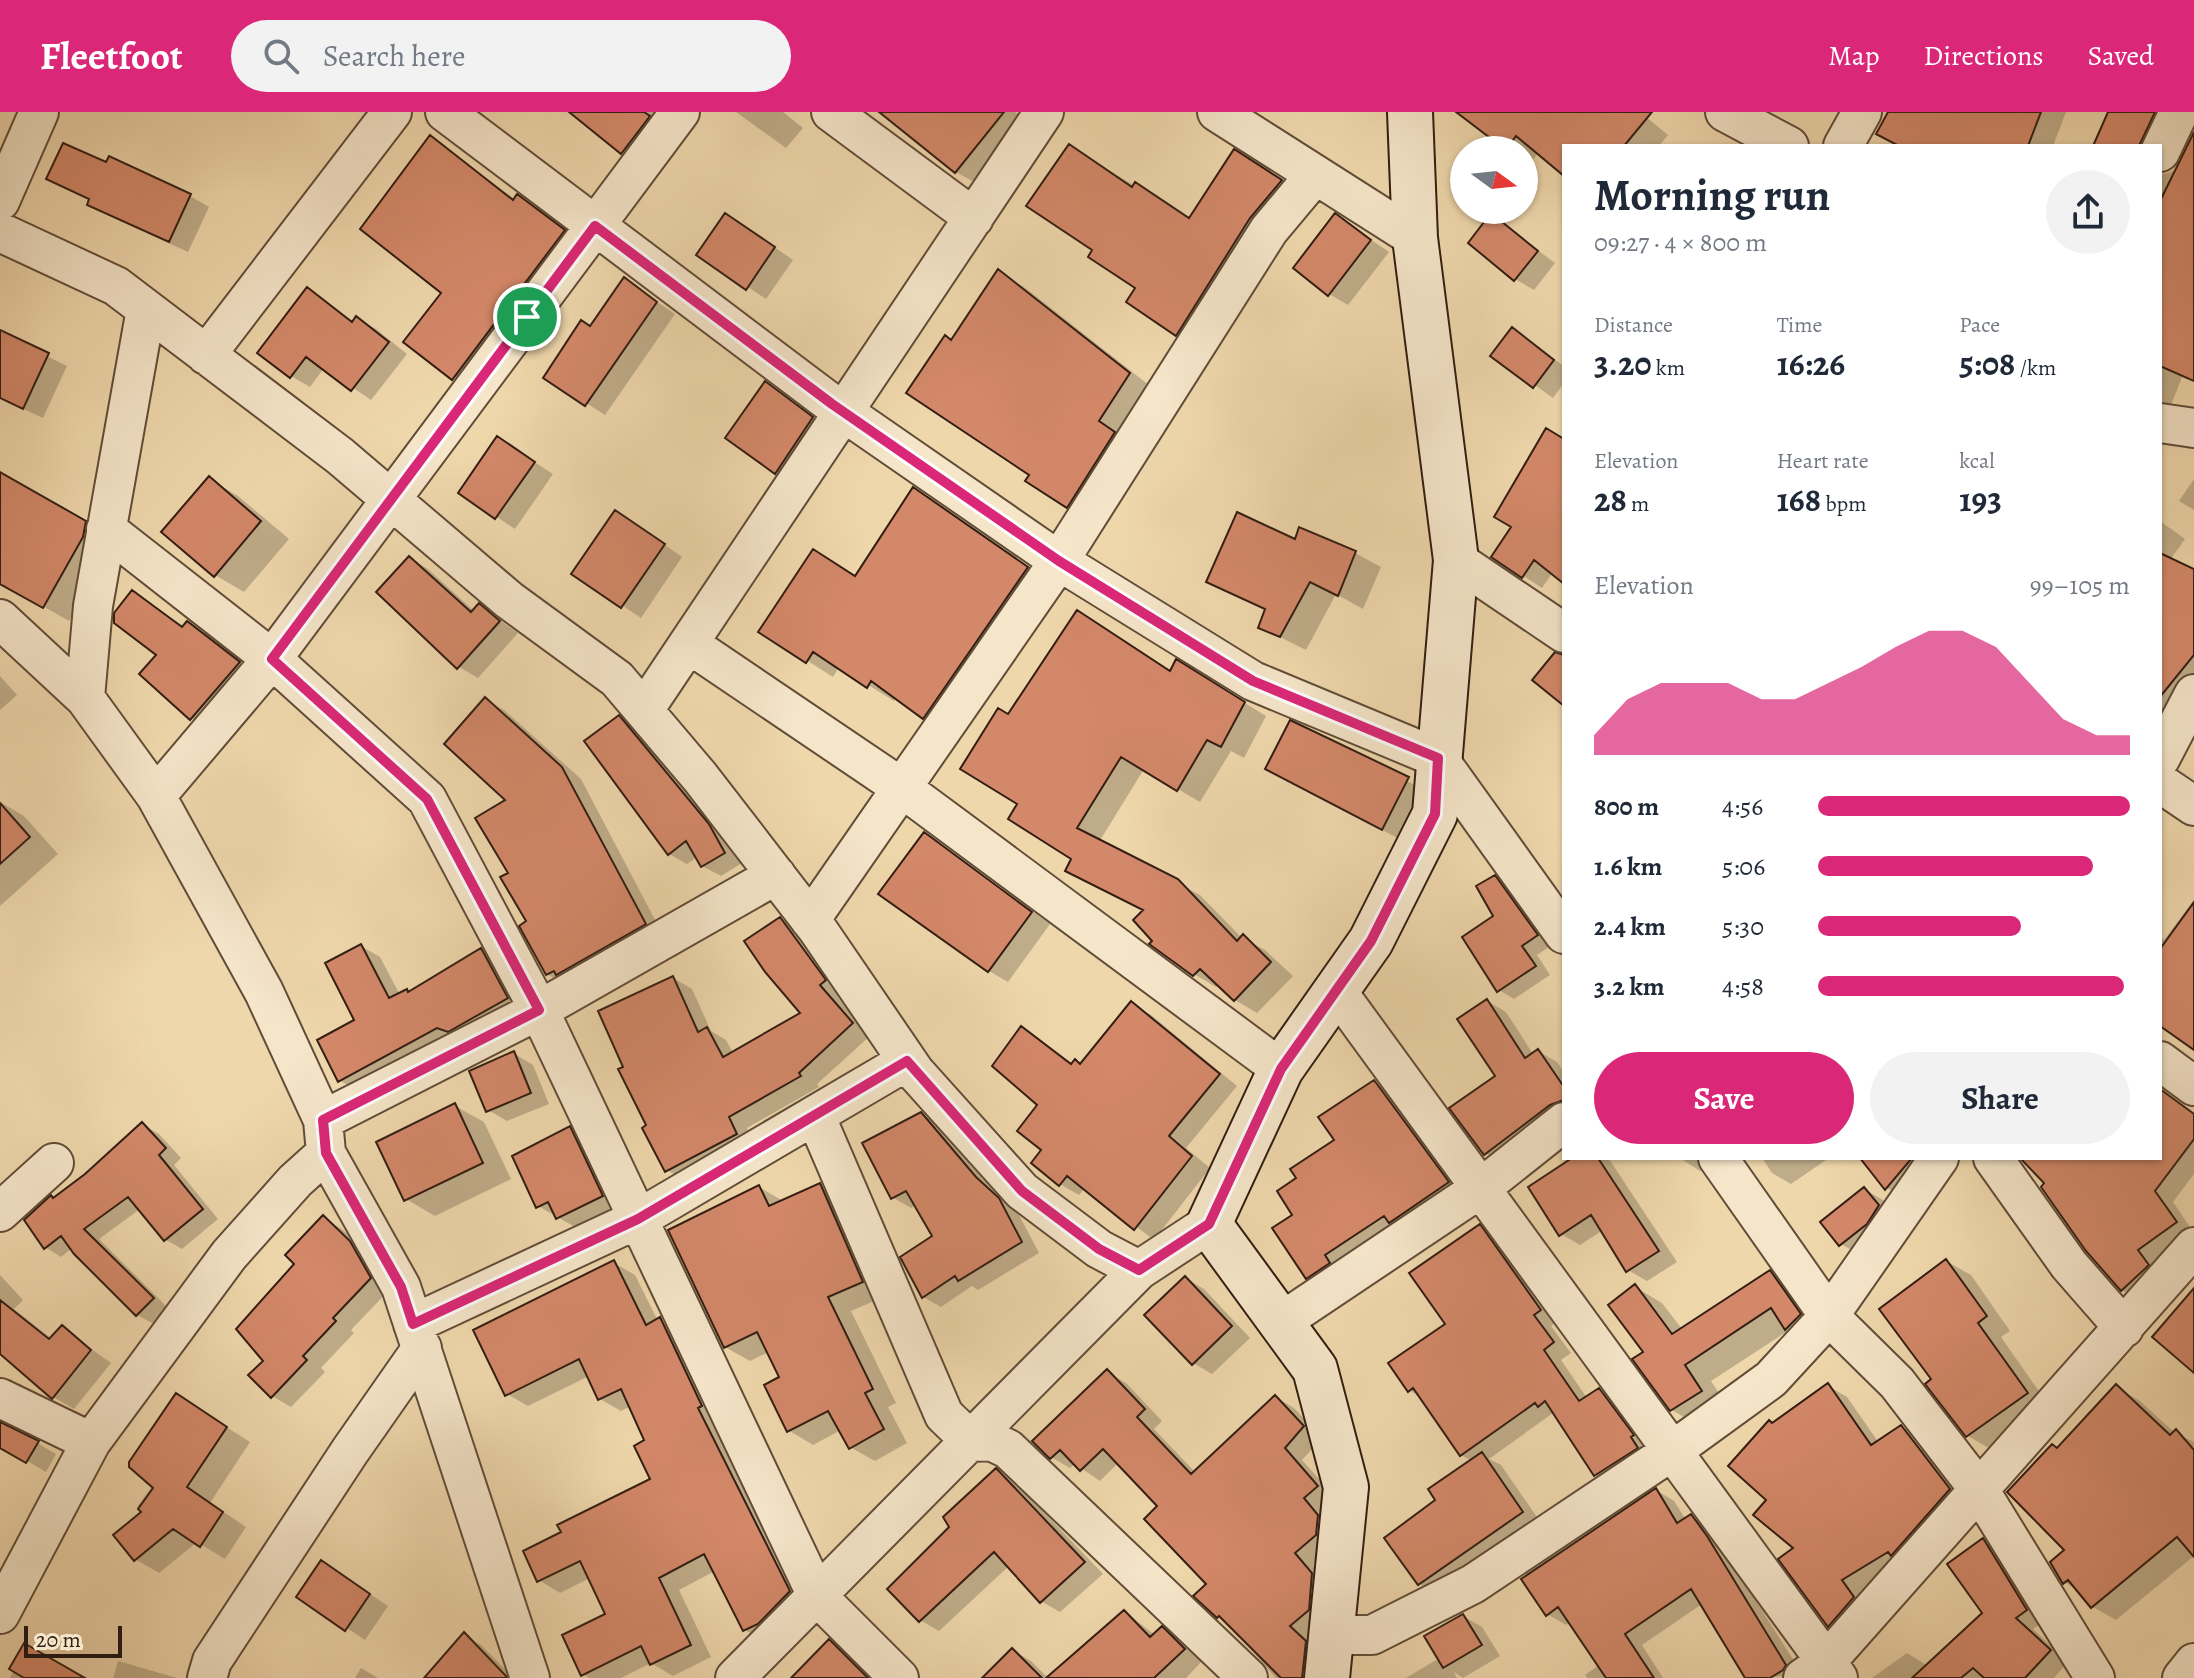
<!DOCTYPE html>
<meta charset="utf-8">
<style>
body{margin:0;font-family:Alegreya,serif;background:#f2f2f3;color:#1f2937;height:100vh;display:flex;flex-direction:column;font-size:30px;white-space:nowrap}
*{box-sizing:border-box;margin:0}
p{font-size:26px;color:#747a83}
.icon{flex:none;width:44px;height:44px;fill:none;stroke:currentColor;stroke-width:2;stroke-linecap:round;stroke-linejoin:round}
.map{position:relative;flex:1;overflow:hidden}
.details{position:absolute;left:1562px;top:32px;width:600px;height:1016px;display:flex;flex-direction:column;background:#fff;border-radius:0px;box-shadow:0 2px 6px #0004}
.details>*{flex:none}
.needle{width:52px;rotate:105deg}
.fabs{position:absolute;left:1450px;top:24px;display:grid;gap:16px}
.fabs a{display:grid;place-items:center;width:88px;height:88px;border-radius:50%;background:#fff;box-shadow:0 2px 6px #0004;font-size:40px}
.scale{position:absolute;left:24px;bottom:20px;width:98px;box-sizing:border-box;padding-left:8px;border:4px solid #321d12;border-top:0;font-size:22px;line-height:28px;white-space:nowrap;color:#321d12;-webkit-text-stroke:6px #f5e5c9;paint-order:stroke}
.pin{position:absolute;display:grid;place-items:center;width:68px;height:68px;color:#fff;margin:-34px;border:4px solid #fff;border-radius:50%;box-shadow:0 2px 8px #0007}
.round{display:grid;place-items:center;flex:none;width:84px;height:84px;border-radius:42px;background:#f2f2f3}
.head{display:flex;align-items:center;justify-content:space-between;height:136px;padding:0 32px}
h1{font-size:44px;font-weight:700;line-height:60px}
.metrics{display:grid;grid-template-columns:repeat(3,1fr);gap:12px;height:136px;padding:8px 32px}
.metrics div{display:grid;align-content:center}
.metrics b{font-size:34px;font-weight:700}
.metrics small{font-size:22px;font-weight:400}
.metrics p{font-size:22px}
.chart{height:224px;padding:16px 32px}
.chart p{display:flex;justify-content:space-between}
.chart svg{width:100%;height:144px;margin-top:8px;fill:#db2777;opacity:.7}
.action{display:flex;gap:16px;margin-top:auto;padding:16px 32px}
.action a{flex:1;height:92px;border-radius:48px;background:#db2777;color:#fff;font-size:32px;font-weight:700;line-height:92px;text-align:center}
.action a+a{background:#f2f2f3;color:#1f2937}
ul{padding:0 32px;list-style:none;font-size:26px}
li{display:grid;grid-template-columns:128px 96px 1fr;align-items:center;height:60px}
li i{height:20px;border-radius:10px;background:#db2777}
header{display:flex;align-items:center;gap:48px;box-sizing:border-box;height:112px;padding:0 40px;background:#db2777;color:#fff}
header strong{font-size:38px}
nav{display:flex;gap:44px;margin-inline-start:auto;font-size:28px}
.search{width:560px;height:72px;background:#f2f2f3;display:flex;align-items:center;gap:20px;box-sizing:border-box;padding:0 28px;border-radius:44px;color:#747a83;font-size:30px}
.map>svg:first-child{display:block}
</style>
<header>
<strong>Fleetfoot</strong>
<div class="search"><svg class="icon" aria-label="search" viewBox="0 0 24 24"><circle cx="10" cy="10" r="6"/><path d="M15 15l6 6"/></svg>Search here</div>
<nav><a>Map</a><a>Directions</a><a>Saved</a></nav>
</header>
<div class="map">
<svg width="2194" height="1566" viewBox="0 0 2194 1566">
<rect width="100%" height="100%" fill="#efd7ac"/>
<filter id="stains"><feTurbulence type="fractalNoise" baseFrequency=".0025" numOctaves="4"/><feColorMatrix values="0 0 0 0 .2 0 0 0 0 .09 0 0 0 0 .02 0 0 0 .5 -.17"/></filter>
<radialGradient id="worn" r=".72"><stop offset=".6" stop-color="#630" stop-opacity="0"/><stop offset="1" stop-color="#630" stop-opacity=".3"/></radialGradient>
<path fill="#0003" d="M588,0h91l-37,51 -60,-43z
M736,0h47l20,16 -17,20z
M897,0h118l19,15 -49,61 -29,-16z
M1476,0h164l28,23 -9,11h-95v27l-25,-21 -8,10 -7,-4v-8l-17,-2z
M1905,0h161l-13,34h-150z
M2110,0h54l-4,34h-65z
M431,26l85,62 2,-3 21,12 46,34 -110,148 -69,-49 38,-49z
M2189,35l5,2v233l-12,-5 -14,36 -8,-4v-234l14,-4z
M1088,46l102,61 64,-56 46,30 -104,152 -19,-11 -39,-46 -43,-38z
M49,66l141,18 19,11 -21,45 -80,-37 -19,-11 2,-4z
M1336,104l53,36 -41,53 -19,-11z
M1492,104l63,47 -21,27 -19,-11z
M744,114l49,34 -27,39 -67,-45z
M998,160l26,15 130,102 -61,132 -25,-15 -37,-31 -79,-133z
M624,168l51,34 -70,101 -59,-38 45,-49z
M307,178l47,32 3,-3 19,10 31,25 -36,46 -47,-32 -14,19 -19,-11z
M1512,218l52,36v17l-11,15 -60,-43z
M0,221l67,33 -24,52 -43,-20z
M766,272l75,51 -36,54 -78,-51z
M497,326l56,36 -38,55 -55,-36z
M1564,328v140l-11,-8 -11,16 -49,-32z
M0,359l111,66 -3,15 -39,69 -69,-39z
M209,367l29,17 51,43 -45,53 -29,-17z
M2194,367v31l-15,-9z
M914,378l139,93 -103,149 -54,-35 -2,4 -55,-34 -6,10 -72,-46 53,-80 43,26z
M2160,409l25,18 -15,21 24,11v123l-34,42z
M634,411l48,34 -41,61 -67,-45z
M1296,429l59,12 26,14 -18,42 -27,-15 -30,56 -46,-23 7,-16 -59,-30z
M409,446l19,11 46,42 5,-5 39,27 -40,45 -19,-11 -80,-75z
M132,480l53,35 3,-4 26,16 52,40 -49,55 -26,-16z
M1171,560l28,3 67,41 -22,42 -13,-7 -31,51 -56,-33 -45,73 101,53 42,43 23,12 28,26 -36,37 -22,-13 -16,-15 -3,2 -22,-13 -39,-32 -10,-31 -77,-40 6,-13 -54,-54 -11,-87z
M0,564l17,19 -17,15z
M485,588l19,10 77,69 82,156 -97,50 -19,-11 -36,-101 -2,-73z
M619,606l18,10 90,109 15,26 -21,13 -19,-10 -5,-9 -10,7 -18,-10z
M1291,611l146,73 -26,49 -115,-60z
M0,690l24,14 34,38 -58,52z
M924,722l126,90 -42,58 -19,-11z
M1495,766l16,9 41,58 -15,10 13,20 -36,24 -15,-9z
M2194,788v150l-34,-24v-89l4,3z
M780,807l19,11 44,62 -5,5 33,38 -54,49 2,3 -72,41 8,17 -69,36 -19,-11 -42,-102 48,-90 19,11 19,42 15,9 7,13 70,-39z
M361,834l19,11 20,38 10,-2 71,-42 19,11 25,47 -167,82 -19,-11 18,-59z
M1487,889l19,11 27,42 5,-3 19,11 7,10v47l-60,45 -19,-11 13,-76z
M1132,892l19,11 86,71 -51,62 24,20 -56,72 -69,-52 -6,7 -19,-11 -16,-34 -4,-45 -18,-76 51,35 9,1z
M513,941l20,12 16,39 -42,17 -19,-11z
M1374,970l25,14 73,101 -140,95 -25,-15 -12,-61 4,-38 37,-38z
M2160,979l34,22v61l-21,28 21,31 -39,28 11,15 -26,24 -18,-10 -75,-107 -11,-25h124z
M455,994l29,16 27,57 -76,37 -29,-17z
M921,1002l18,10 55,66 23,21 22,42 -61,37 -6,-4 -31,21 -18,-10 12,-61 -19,-31 -5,3 -19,-11z
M142,1012l17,10 22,24 -7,7 44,54 -36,30 -16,-9 -26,-31 -41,30 70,70 -15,15 -17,-9 -65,-67 -11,9 -16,-10 9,-47z
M570,1017l17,10 32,67 -44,21 -37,-21z
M1575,1046l34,1 68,103 -30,19 -19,-11 -25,-40 -23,15 -19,-11z
M1680,1046h37l-17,13z
M1762,1046h67l-38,26 -19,-11z
M1863,1046h77l-34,41 -19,-11z
M820,1074l25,14 41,96 -35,15 45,92 -8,4 19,36 -32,18 -25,-14 -9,-17 -28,15 -25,-15 -6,-52 -13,-26 -19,9 -25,-14 34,-160 24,14z
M1864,1077l19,11 14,17 -37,38 -19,-11z
M323,1106l19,11 27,25 20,36 -38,40 3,3 -33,35 4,4 -34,35 -19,-11 -6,-35 31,-98z
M1480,1115l18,10 60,84 -7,5 20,27 -10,7 26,38 12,-8 18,11 37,57 -40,27 -18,-10 -43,-62 -64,46 12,6 40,58 -102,72 -19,-11 18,-84 34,-39 -11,-6 -39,-57 -13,-8 39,-65z
M1946,1149l25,14 39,56 -9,6 49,70 -58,43 -24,-14 -34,-56z
M614,1151l21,12 23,46 24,11 128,272 -44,38 -21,-12 -30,-59 -36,19 32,67 -38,19 -22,-13 -30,15h-32l-6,-4 25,-59 -18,-37 -30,15 -21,-13 24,-47 89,-53 -5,-39 -16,-35 -10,5 -21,-12 -11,-23 -61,30 -21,-12z
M1770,1160l27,16 17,56 -25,-14 -78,51 17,26 -29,19 -27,-16 -37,-123 27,16 20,26z
M0,1163l23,25 -9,9 38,30 10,-11 49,35 -37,46 -21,-12 -53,-45z
M1185,1166l19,11 46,49 -38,36 -19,-11z
M1107,1260l19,11 36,38 -8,8 42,44 79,-76 19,11 28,30 -20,22 34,38 -1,48 -22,19 18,20 -4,35 -19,18 16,16v24h-48l-49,-56 -9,-5 -9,-33 -49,-77 -42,-44 -18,18 -25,-17 -5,4 -19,-11z
M1828,1274l19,11 32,46 23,-16 19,11 47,62 -61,63 -47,28 12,18 -24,27 -19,-11 -33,-77 -28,-48 5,-75z
M2116,1275l24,14 35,32 19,9v114l-78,64 -23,-13 -13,-16 -16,-9 3,-32 -9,-101z
M176,1283l74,47 -40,61 36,24 -21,32 -28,-17 -38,31 -24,-14 9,-47 -7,-5 16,-22z
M0,1309l56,33 -10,18 -46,-27z
M996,1358l19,12 88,92 -43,38 -19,-11 -32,-35 -70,65 -19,-11z
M1656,1378l18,11 12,19 5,-4 18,11 94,148 -56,3 -45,-74 -60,41 21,33h-76l-2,-3 14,-10 -29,-43 -4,3 -19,-11z
M1983,1429l19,11 43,69 -12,8 35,33 -14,16h-182l35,-25 21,13 57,-53z
M322,1450l66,44 -23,34 -67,-44z
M1125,1500l30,23 7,-7 19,11 22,21 -17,18h-137z
M1463,1504l19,11 18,29 -37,22 -9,-6 3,6h-51l30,-18 7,4z
M464,1523l17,10 33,33h-82z
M829,1530l19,11 26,25h-84z
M25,1534l56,32h-71z
M1012,1538l19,11 17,17h-63z
M118,1549l59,17h-64z
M361,1556l17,10h-23z"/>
<path fill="#d38869" stroke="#321d12" stroke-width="2" d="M569,0h75l6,4 -29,38z
M879,0h125l-49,61z
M1456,0h196l-28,34h-60v30l-48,-40 -10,14z
M1888,0h153l-13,34h-129l-23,-12z
M2108,0h47l-16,34h-46z
M2194,20v249l-34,-15v-165z
M430,23l83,65 4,-6 48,36 -113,150 -49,-38 38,-49 -81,-64z
M63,31l43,19 3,-6 82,38 -22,48 -82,-37 2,-6 -43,-20z
M1069,32l63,43 3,-5 54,36 45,-69 48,31 -32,38 -74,118 -50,-34 9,-14 -47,-31 4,-7 -66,-44z
M725,101l50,34 -29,43 -50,-35z
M1335,101l36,27 -43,56 -35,-28z
M1491,101l47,38 -24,30 -46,-38z
M998,157l132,104 -31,48 16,11 -48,76 -42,-27 4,-6 -123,-82 39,-58 6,5z
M624,165l33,25 -72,104 -42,-28 38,-58 9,6z
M307,175l45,35 4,-6 33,26 -38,49 -45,-34 -16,21 -33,-25z
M1512,215l42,33 -21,28 -43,-32z
M0,218l49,23 -26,56 -23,-11z
M765,269l48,36 -38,57 -50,-36z
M1546,316l18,11v145l-30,-24 -12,18 -31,-21 20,-30 -17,-10z
M497,324l38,26 -40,57 -37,-26z
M0,360l86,49 -3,16 -40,71 -43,-24z
M209,364l52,45 -47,56 -53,-45z
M913,375l115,80 -105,152 -52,-38 -4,7 -54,-36 -7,11 -48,-31 55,-83 42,27z
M615,398l50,34 -44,64 -50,-34z
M1237,400l58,27 4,-12 57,24 -18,45 -28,-14 -30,55 -22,-9 7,-19 -59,-27z
M2160,441l34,16v86l-34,42z
M409,444l62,56 8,-9 21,18 -43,48 -81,-77z
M132,478l50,37 5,-6 53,41 -50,58 -51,-46 17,-19 -42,-32v-10z
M1077,498l93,61 6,-12 69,43 -24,45 -14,-7 -30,51 -56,-34 -44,71 101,51 59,62 6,-7 28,28 -37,39 -34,-32 -7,7 -44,-32 3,-3 -19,-21 10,-10 -78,-39 6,-12 -63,-40 9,-15 -57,-35 38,-61 10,6z
M1555,540l9,3v51l-32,-26z
M485,585l77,70 84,157 -90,51 -2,-4 -8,4 -27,-49 7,-5 -26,-44 8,-4 -33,-55 30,-18 -61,-56z
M619,603l90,109 16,29 -24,14 -15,-26 -18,14 -84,-114z
M1290,608l119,57 -27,53 -117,-61z
M0,691l30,34 -30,27z
M924,720l108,80 -44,60 -110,-78z
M1495,763l43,60 -16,11 14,20 -39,26 -35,-55 31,-21 -17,-30z
M2194,790v148l-34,-24v-77z
M780,805l46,63 -6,5 33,38 -54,50 2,3 -72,41 8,17 -72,38 -23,-44 4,-3 -28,-56 5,-2 -25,-56 75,-35 25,56 9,-5 16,30 77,-44 -35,-41 -21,-31z
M361,832l28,54 18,-9 1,3 73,-44 27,50 -60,34 -11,-4 -99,54 -21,-42 37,-20 -29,-57z
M1487,887l38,59 13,-9 26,38v13l-14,5 -66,50 -35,-47 46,-32 -38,-57z
M1131,889l89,73 -51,62 23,20 -58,74 -67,-54 -8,10 -28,-23 10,-13 -24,-19 20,-26 -45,-39 29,-40 50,38 4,-5 5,5z
M514,939l17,42 -45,19 -17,-41z
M1374,968l75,102 -60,41 -5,-7 -59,39 5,8 -24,16 -34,-51 20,-13 -15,-24 19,-13 -6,-9 44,-29 -16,-23z
M2160,977l34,25v25l-39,52 22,31 -39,28 11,15 -28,26 -35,-40 -45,-64 3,-4 -24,-25h140z
M455,991l28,60 -79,38 -28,-59z
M921,1000l55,65 23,21 23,44 -64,39 -3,-5 -33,22 -22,-41 32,-21 -26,-45 -15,8 -29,-56z
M142,1010l24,26 -7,7 44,54 -39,32 -36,-44 -44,32 70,69 -18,18 -62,-62 -13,-18 -17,13 -20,-29 27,-25 2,3 32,-24z
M570,1014l33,70 -47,23 -8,-17 -12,6 -24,-52z
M1572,1046h26l61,93 -33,21 -35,-57 -32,21 -31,-49z
M1860,1046h52l-27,32z
M820,1071l43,99 -35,15 45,92 -8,4 19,36 -35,20 -21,-38 -41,21 -23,-47 15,-8 -22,-45 -33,16 -56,-118 91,-45 10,21z
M1864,1075l15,18 -12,19 -28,22 -19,-24z
M323,1103l27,26 21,37 -38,40 3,3 -33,35 4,4 -36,38 -23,-23 15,-14 -27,-32 58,-65 -9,-9z
M1480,1112l61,86 -7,5 20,27 -10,8 35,51 20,-13 35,47 -3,2 7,11 -44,28 -49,-75 -7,6 -3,-4 -75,53 -47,-68 -5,4 -20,-29 57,-39 -36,-51z
M1946,1147l41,57 -9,7 50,70 -62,44 -41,-53 6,-5 -52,-70z
M614,1148l32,65 14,-8 42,89 -4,2 92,183 -32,33 -15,7 -39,-77 -45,24 32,67 -41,20 -9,-19 -60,30 -19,-41 43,-21 -25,-53 -43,21 -14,-31 38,-19 -4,-7 93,-46 -16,-33 10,-6 -23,-51 -23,11 -19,-41 -74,37 -32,-66z
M1770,1158l31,44 -16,16 -14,-22 -86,57 17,26 -32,20 -38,-52 11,-7 -35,-47 27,-21 37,50z
M1185,1164l47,50 -40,39 -48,-50z
M2194,1176v85l-42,-36z
M0,1188l49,39 13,-14 29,25 -39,49 -52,-45z
M1107,1257l38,40 -8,8 54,57 84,-79 29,31 -19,22 33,38 -14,12 14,17 -2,20 -21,18 17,20 -3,37 -19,16 16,15 -4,37h-21l-62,-62 -2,2 -24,-22 13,-12 -62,-65 13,-13 -54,-57 -23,22 -20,-21 -10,9 -18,-18z
M1828,1271l43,62 30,-20 49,64 -59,67 -3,-4 -46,28 12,17 -26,30 -50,-68 15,-11 -40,-33 13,-15 -38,-34 41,-46 3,3z
M2116,1272l54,51 6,-6 18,21v107l-17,-20 -86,71 -23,-28 -5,4 -13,-22 14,-12 -57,-58 45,-48 5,4z
M176,1281l51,34 -40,60 36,25 -23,35 -27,-18 -39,32 -21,-26 28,-23 -3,-3 15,-21 -24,-21v-5z
M0,1310l39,19 -13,22 -26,-15z
M1482,1340l41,60 -105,73 -34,-47 51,-38 -7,-11z
M996,1356l89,94 -45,41 -46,-51 -75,70 -32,-33 62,-62 -6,-10z
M1656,1376l21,35 14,-9 16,22 79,129 -3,5 -13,8h-25l-54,-89 -66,45 29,44h-48l-48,-71 -12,9 -25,-37z
M1983,1426l44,72 -11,8 35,32 -26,28h-41l-11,-10 -12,10h-49l70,-65 -35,-49z
M321,1448l49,34 -25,37 -49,-34z
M1124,1498l26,27 12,-11 23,23 -31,29h-108z
M1463,1502l19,31 -39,23 -19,-32z
M464,1520l42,44 1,2h-83z
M829,1527l39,39h-77z
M24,1531l61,35h-61l-15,-9z
M1012,1536l30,30h-60z"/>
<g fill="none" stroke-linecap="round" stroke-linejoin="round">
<defs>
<path id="street" d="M445,0l387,292 227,157 194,120 185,77 126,176
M680,0l-408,547 155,140 112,211 278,586 82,82
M831,0l143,106
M1217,0l198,126
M1725,0l64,34
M1843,34l19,-34
M2160,40l19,-40
M0,89l39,-89
M0,120l116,54 224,170 169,144 108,79 83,98 118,153 97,142 107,119 77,58 40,21 70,-46
M146,197l-53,297 -8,92 71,98
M206,243l186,-243
M2160,311l34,5
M106,417l166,130 -116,137 108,196 59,128
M1456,448l108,73
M0,507l85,79
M689,532l213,144 379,281
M644,598l400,-598
M2160,647l34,-65
M2160,671l34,23
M810,808l249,-359 210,-331 46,-55
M1336,878l502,688
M2160,949l34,25
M815,1003l129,300 28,27 19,-1 17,8 240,229
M326,1041l75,134 129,391
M1718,1046l111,158 68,67 83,108 115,187
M1993,1046l76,107 55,63
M0,1100l54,-49
M1281,1210l200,-134 83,-66
M413,1212l225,-105 269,-158
M0,1286l91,44
M0,1502l91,-172 138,-187 66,-74 31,-28 -3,-33 216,-110 237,-135
M1333,1523h39l101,-51 199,-133 99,-72 58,-63 110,-158
M207,1566l5,-17 138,-210 72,-103
M735,1566l404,-408
M1803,1566l23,-16 368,-415
M2182,1566l12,-15"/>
<path id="secondary" d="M1327,1566l19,-191 -31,-118 -106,-145 72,-155 90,-128 64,-127 21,-254 -41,-322 -5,-126"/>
</defs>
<use href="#street" stroke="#614c38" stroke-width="42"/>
<use href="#secondary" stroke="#321d12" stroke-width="48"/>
<use href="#street" stroke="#f5e5c9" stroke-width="38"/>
<use href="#secondary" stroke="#f5e5c9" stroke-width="44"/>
</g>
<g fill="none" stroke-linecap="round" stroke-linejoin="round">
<defs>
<path id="route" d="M595,114l237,178 227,157 194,120 185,77 -3,56 -64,127 -90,128 -72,155 -70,46 -40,-21 -77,-58 -115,-130 -269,158 -225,105 -12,-37 -75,-134 -3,-33 216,-110 -112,-211 -155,-140z"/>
</defs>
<use href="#route" stroke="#fff" stroke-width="16"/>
<use href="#route" stroke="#db2777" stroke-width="10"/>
</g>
<rect width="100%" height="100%" filter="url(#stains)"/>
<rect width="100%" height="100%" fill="url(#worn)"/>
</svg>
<div class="fabs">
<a><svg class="needle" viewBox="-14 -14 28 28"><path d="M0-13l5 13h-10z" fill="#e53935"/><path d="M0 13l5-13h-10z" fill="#747a83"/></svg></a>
</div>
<div class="scale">20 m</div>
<div class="pin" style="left:527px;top:205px;background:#1e9e55"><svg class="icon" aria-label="arrive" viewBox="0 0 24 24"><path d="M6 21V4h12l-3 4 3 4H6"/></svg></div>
<section class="details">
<div class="head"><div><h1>Morning run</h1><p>09:27 · 4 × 800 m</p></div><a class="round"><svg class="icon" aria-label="share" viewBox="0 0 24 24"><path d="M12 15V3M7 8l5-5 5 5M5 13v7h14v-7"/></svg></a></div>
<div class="metrics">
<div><p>Distance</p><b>3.20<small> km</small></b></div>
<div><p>Time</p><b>16:26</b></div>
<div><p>Pace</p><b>5:08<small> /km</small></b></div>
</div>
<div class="metrics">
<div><p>Elevation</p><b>28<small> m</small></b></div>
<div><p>Heart rate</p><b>168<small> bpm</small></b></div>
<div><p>kcal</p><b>193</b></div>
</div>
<div class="chart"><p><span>Elevation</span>99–105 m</p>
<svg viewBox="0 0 160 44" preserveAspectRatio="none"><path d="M0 44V38L10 27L20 22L30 22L40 22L50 27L60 27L70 22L80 17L90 11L100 6L110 6L120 11L130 22L140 33L150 38L160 38V44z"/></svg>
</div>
<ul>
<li><b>800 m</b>4:56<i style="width:100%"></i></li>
<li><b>1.6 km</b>5:06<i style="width:88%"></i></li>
<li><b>2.4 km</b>5:30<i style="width:65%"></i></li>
<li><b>3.2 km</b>4:58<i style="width:98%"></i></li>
</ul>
<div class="action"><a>Save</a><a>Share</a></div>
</section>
</div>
